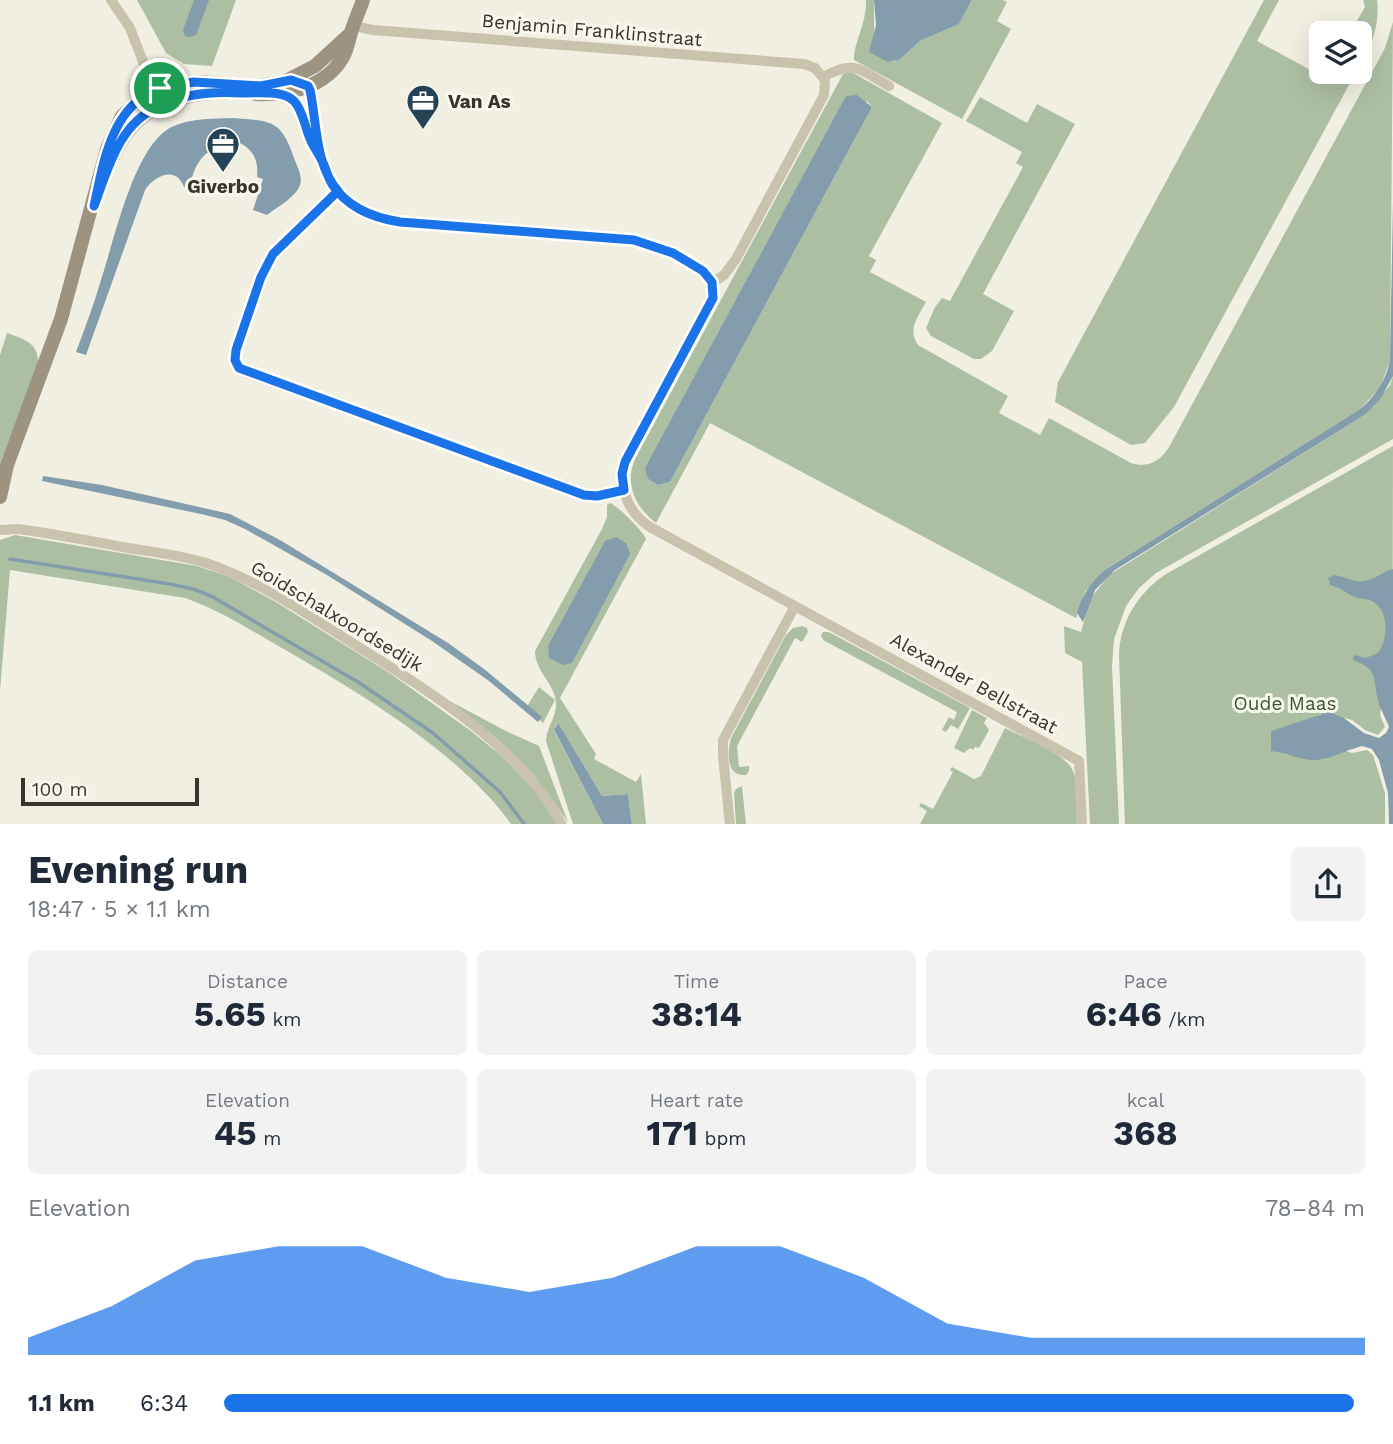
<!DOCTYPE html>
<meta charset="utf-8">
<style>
body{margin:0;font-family:"Work Sans",sans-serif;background:#f2f2f3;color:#1f2937;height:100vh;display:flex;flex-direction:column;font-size:26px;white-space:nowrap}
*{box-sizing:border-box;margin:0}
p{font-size:23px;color:#747a83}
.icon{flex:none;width:38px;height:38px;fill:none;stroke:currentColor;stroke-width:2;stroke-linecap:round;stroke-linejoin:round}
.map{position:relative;height:824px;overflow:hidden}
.sheet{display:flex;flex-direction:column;background:#fff;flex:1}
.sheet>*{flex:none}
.buttons{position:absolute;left:1309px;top:21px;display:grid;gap:14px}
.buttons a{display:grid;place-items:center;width:63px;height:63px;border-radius:10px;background:#fff;box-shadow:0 7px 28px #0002;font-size:35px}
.scale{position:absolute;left:21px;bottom:18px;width:178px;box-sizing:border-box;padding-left:7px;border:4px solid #38342c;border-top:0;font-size:19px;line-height:24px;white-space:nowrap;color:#38342c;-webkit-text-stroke:5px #f9f8ee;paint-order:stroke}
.pin{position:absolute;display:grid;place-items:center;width:60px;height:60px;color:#fff;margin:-30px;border:4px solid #fff;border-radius:50%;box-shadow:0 2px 7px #0007}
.round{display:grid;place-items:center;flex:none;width:74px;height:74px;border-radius:10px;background:#f2f2f3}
.headline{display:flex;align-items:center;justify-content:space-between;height:119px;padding:0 28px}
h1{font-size:38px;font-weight:700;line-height:52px}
.figures{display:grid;grid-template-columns:repeat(3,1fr);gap:10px;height:119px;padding:7px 28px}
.figures div{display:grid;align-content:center;border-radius:10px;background:#f2f2f3;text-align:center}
.figures b{font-size:35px;font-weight:700}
.figures small{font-size:19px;font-weight:400}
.figures p{font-size:19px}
.chart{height:196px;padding:14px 28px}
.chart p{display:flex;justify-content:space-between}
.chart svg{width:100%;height:126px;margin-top:7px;fill:#1a73e8;opacity:.7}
ul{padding:0 28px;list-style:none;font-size:23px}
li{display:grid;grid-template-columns:112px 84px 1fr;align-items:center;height:52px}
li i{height:18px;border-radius:9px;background:#1a73e8}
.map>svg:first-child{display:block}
</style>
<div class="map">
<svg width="1393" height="825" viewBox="0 0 1393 825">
<rect width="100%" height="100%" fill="#f1efe2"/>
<path fill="#adbfa3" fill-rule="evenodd" d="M137,0h99l-24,66 -28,-2 -18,-11z
M866,0h8v33l20,27 4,1 22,-20 39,-17 13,-24h31l4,2 -10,19 14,8 -49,90 -108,-59c-1,-17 13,-36 12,-60z
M1264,0h15l-22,41 68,37 4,-6h27l-182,335 -29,36 -14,2 -76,-43 3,-20z
M1363,0h14c3,25 -5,44 -17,66v-33h-10l15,-26z
M1393,22l-3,338 -10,28 -20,21 -255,161 -20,22 -9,26 -366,-195 -54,100c-20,-15 -32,-39 -21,-64l208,-385 7,-2 5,2 87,49 -73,133 7,4 -6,12 56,30c-8,15 -19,27 -8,43l90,51 -9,17 41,22 9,-17 82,45c16,5 28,-1 37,-14l217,-401zM867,101l5,6 -202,375 -12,3 -10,-6z
M980,97l47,26 10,-19 38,20 -92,170 31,17 -22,40 -11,8h-7l-43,-23 -5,-8 9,-21 7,-9 8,3 73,-134 -7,-4 6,-11 -56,-31z
M7,333c17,6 32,10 31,30l-38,100v-108z
M1393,376v63l-237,134 -17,15 -13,18 -12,33 -2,27 7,158h-29l-8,-162 -17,-9 -1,-27 17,6 9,-33 19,-24 257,-161 24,-29z
M1393,446l-1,378 -267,1 -6,-169c1,-34 18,-62 47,-82z
M610,503c8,3 34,29 36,36l-86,159 36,56 -2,5 42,23 5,-8 5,50h-14l-4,-30 -26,2 -45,-73 -3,8 49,93h-30l-27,-83c0,-13 11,-24 10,-38 -1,-20 -21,-31 -21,-52l67,-122 5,-12v-12z
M15,535l182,31 33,11 46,25 115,72 80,57 33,27 33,35 20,31h-46c-50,-70 -148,-129 -222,-172 -34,-19 -67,-41 -104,-54l-175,-28 -10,121v-151z
M802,626l5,2 1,4 -6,10 -7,-4 -58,108 2,21 10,-1v5l-3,4c-20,2 -19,-22 -15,-37l55,-103 7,-7z
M823,632h6l141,76 -12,21 -7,-4 -5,7 -4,-2 7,-13 5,3 3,-8 -134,-72 -2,-5z
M539,687l16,13 -12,23 -17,-15z
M444,698l62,33 33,15 29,76 -36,-49 -18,-18z
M972,710l15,8 -3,5 5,7 -10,18 -4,-1 -2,3 -3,-2 -6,5 -10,-5z
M1005,728c16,8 59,25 67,41 7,15 4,39 5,55h-157l7,-13 -8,-5 2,-3 12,6 20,-37 -3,-2 2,-3 22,12 7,-3z
M742,786l4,38h-10l-2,-31 2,-4z"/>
<path fill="#839dac" d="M194,0h15l-13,35 -6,2 -5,-1 -2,-6z
M874,0h98l-13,24 -39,17 -22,20 -4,-1 -6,2 -19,-10 7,-27z
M857,95l15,12 -202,375 -12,3 -10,-6 -3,-11 201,-372z
M232,118c39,3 49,1 62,40 3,8 9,19 6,27 -5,13 -23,22 -33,30l-14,-5 10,-31 -6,-2c2,-18 -5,-30 -22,-36l-2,5c-27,-3 -41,20 -43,43l-6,-2c-8,-22 -30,-11 -39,3l-59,165 -10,-3c9,-24 18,-48 25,-72 13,-39 32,-129 67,-151 19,-11 43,-10 64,-11z
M1393,203v173l-12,22 -15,16 -251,156 -20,20 -12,32 -6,-9c5,-18 14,-31 28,-43l255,-161c16,-13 26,-29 30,-49z
M43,476l59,9 128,29 50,26 168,103 36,26 58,48 -4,5 -49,-41 -57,-40 -105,-66 -82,-46 -20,-9 -24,-6 -159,-33z
M616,537l10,6 4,11 -58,109 -9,2 -14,-7 -1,-12 57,-105z
M1393,569v255h-4l-1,-31 -16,-44c-26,-3 -33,9 -56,11 -14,1 -30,-8 -45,-9v-20l58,-19 15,6 20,15 15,5 10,-13c-4,-7 -8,-14 -10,-21 -7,-23 2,-34 -26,-44l1,-5 12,3 12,-5c10,-14 12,-42 -6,-52 -5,-2 -11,-2 -17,-4 -9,-4 -15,-10 -25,-12l-2,-7 7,-3c10,2 20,8 30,6 10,-1 18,-10 28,-12z
M558,723l44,73 26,-2 4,30h-29l-49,-94z"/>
<path fill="#f1efe2" d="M1381,709l8,18 -3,6 -7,5 -15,-5 -20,-15 8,2 13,10 13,5 7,-8 -5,-12z
M1362,746l10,3 7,11 9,33 1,31 -4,1v-32l-12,-38 -6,-5 -15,3 -6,-2z"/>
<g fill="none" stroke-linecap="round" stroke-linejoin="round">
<path stroke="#839dac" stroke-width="3.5" d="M10,559l160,25 23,5 18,7 147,86 75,51 67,59 25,33"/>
<path stroke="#c9c3ae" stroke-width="10" d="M111,0l19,28 27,70
M354,26l19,4 431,34 11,4 10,12 -1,15 -88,164 -12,16 -12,8
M823,77c32,-18 37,-7 66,9
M303,84l5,2 2,4c13,64 8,121 90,132l216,16 25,4 31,11 33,20 8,13 -1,14 -88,165c-5,26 5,48 26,62l429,234 3,64
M284,94l12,8 21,52
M338,191l-65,63 -12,23 -25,73c-3,11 0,18 10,23l338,122 13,1 27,-6
M0,530l18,-1c37,5 73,12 110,19 26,4 53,7 78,15 51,17 96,48 140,76 73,46 176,107 216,186
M730,825l-7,-69v-16l72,-134"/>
<path stroke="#9c9380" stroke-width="14" d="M256,94c32,2 70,-7 87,-37 4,-7 5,-13 7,-21 3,-12 9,-24 13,-36
M112,159c22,-52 64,-66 117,-67
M0,497l7,-32 54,-146 46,-170 15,-33 20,-19 27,-12 32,-3 54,5 29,-5 31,-16 35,-32"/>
</g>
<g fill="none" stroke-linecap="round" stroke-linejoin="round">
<defs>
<path id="route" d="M160,88c-49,18 -56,73 -66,118 8,-21 15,-45 27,-65 25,-43 76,-51 122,-48 16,0 40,-3 51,8 8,8 11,25 15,35 3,9 8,15 12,23 5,8 6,17 11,25 15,23 42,34 68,38l234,18 39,13 30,18 9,11 1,16 -88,164 -3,12 2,16 -27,6 -13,-1 -345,-127 -4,-8 1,-10 25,-73 12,-23 65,-63c-23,-26 -21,-68 -28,-101l-2,-4 -17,-6 -30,6 -67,-4 -34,6"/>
</defs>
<use href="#route" stroke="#fff" stroke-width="14"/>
<use href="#route" stroke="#1a73e8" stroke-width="9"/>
</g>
<defs>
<symbol id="office-pin" viewBox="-11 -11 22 30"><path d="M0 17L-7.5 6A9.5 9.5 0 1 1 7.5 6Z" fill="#254356" stroke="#f9f8ee"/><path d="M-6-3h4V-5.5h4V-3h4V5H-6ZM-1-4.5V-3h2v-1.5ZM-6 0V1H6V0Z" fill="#fff"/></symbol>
</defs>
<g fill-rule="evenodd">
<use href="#office-pin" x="404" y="82" width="38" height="52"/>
<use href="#office-pin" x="204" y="125" width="38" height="52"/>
</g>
<g text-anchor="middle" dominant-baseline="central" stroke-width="6" stroke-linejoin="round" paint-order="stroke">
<g font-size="19" fill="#38342c" stroke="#f9f8ee">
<text transform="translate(592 30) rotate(5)">Benjamin Franklinstraat</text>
<text transform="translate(337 616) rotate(31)">Goidschalxoordsedijk</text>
<text transform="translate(974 683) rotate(29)">Alexander Bellstraat</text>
</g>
<g font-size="19" font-weight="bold" fill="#38342c" stroke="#f9f8ee" text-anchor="start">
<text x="448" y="101">Van As</text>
<text x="223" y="186" text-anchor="middle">Giverbo</text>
</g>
<g font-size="19" fill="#3d5432" stroke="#f9f8ee">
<text x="1285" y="703">Oude Maas</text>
</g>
</g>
</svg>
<div class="buttons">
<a><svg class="icon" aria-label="layers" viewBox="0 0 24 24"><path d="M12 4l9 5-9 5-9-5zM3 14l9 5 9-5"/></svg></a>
</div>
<div class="scale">100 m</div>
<div class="pin" style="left:160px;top:88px;background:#1e9e55"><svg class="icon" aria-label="arrive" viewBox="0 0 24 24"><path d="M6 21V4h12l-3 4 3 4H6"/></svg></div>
</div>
<section class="sheet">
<div class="headline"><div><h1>Evening run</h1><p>18:47 · 5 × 1.1 km</p></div><a class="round"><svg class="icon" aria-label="share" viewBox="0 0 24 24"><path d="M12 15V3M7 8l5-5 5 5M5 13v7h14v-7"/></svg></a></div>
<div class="figures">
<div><p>Distance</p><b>5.65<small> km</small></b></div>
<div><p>Time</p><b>38:14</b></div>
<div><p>Pace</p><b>6:46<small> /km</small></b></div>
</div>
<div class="figures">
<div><p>Elevation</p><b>45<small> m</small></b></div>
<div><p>Heart rate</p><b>171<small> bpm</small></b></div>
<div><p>kcal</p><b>368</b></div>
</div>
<div class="chart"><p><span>Elevation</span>78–84 m</p>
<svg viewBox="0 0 160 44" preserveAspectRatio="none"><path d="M0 44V38L10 27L20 11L30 6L40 6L50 17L60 22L70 17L80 6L90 6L100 17L110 33L120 38L130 38L140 38L150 38L160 38V44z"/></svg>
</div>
<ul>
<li><b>1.1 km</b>6:34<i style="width:99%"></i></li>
</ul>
</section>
